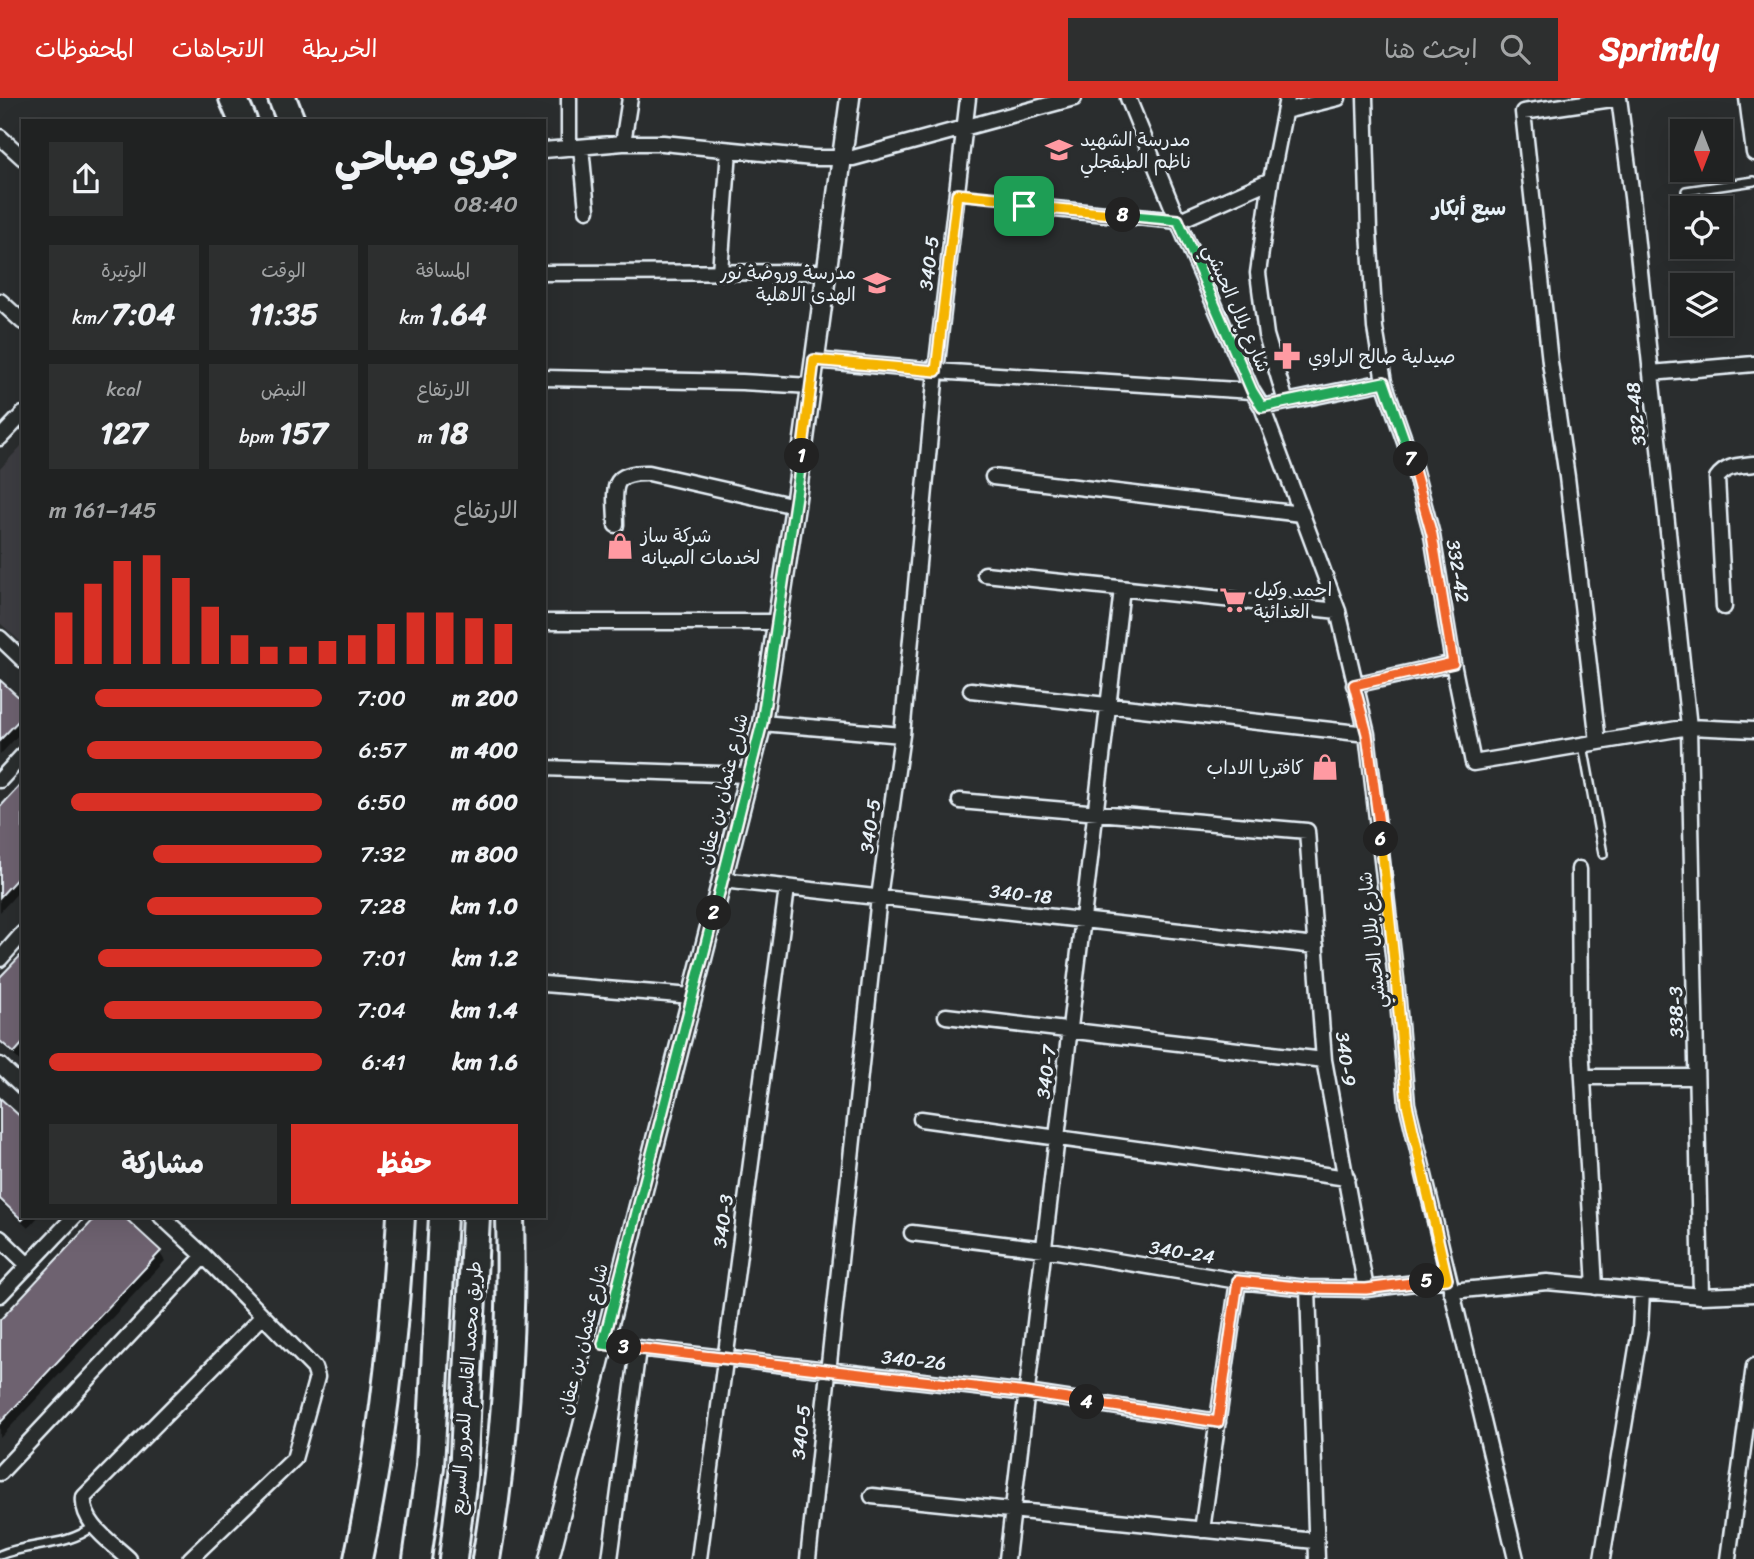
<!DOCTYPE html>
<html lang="ar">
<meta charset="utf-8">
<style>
body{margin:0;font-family:Sriracha,"Playpen Sans Arabic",sans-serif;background:#2d2f2f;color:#f1f3f6;direction:rtl;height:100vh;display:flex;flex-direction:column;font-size:26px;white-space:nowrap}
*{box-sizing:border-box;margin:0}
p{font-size:23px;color:#a2a4a5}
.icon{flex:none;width:38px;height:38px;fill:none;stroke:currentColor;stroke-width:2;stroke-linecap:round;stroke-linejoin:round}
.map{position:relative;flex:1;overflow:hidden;direction:ltr}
.sheet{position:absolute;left:21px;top:21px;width:525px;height:1099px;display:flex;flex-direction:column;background:#202222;border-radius:0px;box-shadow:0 7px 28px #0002,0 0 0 2px #3d3f40;direction:rtl}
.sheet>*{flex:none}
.needle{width:46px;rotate:180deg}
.fabs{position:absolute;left:1670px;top:21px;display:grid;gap:14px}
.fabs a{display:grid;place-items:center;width:63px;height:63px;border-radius:0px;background:#202222;box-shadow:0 7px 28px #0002,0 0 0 2px #3d3f40;font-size:35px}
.pin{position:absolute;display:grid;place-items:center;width:60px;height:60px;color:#fff;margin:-30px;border-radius:14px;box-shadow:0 4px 10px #0006}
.km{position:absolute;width:35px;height:35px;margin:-18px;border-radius:50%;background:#222;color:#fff;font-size:19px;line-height:35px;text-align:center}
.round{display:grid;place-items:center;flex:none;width:74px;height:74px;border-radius:0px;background:#2d2f2f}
.headline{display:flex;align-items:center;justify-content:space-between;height:119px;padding:0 28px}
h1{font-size:38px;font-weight:700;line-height:52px}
.figures{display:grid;grid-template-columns:repeat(3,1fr);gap:10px;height:119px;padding:7px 28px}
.figures div{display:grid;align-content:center;border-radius:0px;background:#2d2f2f;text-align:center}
.figures b{font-size:30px;font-weight:700}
.figures small{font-size:19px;font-weight:400}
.figures p{font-size:19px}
.chart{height:196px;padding:14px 28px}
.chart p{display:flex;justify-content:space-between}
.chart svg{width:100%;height:126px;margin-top:7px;stroke:#d93025;stroke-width:6}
.button{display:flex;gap:14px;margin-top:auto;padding:14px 28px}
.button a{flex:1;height:80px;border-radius:0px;background:#d93025;color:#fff;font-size:28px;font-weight:700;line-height:80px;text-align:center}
.button a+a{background:#2d2f2f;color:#f1f3f6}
ul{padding:0 28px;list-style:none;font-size:23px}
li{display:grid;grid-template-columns:112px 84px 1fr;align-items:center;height:52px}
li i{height:18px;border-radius:9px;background:#d93025}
header{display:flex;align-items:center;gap:42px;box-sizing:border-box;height:98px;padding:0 35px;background:#d93025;color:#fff}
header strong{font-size:33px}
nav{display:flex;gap:38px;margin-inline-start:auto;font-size:24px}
.search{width:490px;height:63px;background:#2d2f2f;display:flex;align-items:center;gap:18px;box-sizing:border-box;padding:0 24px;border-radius:0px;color:#a2a4a5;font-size:26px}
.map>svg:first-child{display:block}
</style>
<header>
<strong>Sprintly</strong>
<div class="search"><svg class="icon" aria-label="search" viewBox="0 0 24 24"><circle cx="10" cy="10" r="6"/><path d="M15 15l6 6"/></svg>ابحث هنا</div>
<nav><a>الخريطة</a><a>الاتجاهات</a><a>المحفوظات</a></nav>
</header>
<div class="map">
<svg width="1754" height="1461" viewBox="0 0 1754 1461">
<rect width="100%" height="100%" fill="#2a2d2e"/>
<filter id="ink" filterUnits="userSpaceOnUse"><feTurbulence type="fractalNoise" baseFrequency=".0143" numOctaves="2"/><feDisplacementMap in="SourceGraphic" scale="14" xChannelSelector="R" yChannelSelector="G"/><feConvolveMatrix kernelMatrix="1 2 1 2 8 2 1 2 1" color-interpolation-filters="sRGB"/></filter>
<g filter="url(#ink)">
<path fill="#3e3d42" d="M23,346v200l-23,-21v-154z"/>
<path fill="#0007" d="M0,585l23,20v27l-23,25z
M23,687v102l-23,25v-103z
M23,857v103l-3,3 -20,-18v-63z
M0,1003l23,115h16l-11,12 -28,-26z
M159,1154l6,9 -165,177v-115z"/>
<path fill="#6e6270" stroke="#e8f1f8" stroke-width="2" d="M0,582l23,21v15l-23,24z
M23,684v90l-23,25v-90z
M23,855v90l-9,10 -14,-12v-64z
M0,1000l23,21v97h3l-4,4 -22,-21z
M97,1118h26l38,35 -161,172v-103z"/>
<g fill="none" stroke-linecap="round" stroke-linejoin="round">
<defs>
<path id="service" d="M1686,93l68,-10
M1583,647l20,109
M0,1457c32,-13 65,-7 94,-29"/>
<path id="minor" d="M1128,0l50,123 74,170 10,16 76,204 29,123 29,245 11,125 109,455
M1365,0l4,133 6,97 9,54 30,86 18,67 21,128 20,100 216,-36 65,3
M1619,0l13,99 57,530 12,569
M1747,0l7,55
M1285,13l53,-13
M0,39l23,21
M623,45l7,-45
M569,49v-49
M581,49l6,63
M544,52l79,-7h40l150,15h40l221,-60
M1024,108l154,15 93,-41
M720,174l9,-122
M544,175l282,-1
M0,203l23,21
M814,262l122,11 316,20
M1651,275l103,-9
M544,280l198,4 69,4
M1286,304l-20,-67 -8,-62 13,-93 16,-82
M1262,309l122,-25
M0,340l23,-24
M993,379l308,37
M616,427c0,-34 -10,-53 33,-52l146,33
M985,476l353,37
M1724,509l-7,-129c9,-13 22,-12 37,-14
M544,524h232
M0,540l23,22
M1354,587l99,-22
M971,592l396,44
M762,625l140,12
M1598,644l-31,-265 -17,-115 -27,-250 96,-14
M544,670l204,7
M0,682l23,-25
M960,703l347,30 17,229 42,229
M1579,771l1,158 15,260
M722,782l594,66
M0,861l23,-26
M544,886l148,12
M946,918l378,44
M0,967l23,22
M1583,979h113
M921,1021l426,59
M161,1118l43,40 110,112 3,9 -23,82 -104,100
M912,1135l132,16 194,32 70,7 58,1 81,-10
M0,1140l28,27
M1308,1190l9,271
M1451,1193l96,-9 154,14 53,-2
M0,1197l75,-79
M603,1246l424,49 191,29
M0,1375l204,-217
M872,1398l443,45
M1202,1432l36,-249
M129,1461c-18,-17 -48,-36 -45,-62l178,-180
M610,1461l28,-210
M699,1461l88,-671
M808,1461l71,-662 23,-162 34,-364 32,-273
M1007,1461l115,-970
M1602,1461l38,-229 2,-38
M1728,1461l26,-193"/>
<path id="tertiary" d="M549,1461l213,-836 33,-217 55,-408"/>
<path id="motorway" d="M233,0l10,23
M282,0l9,23
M358,1461c24,-113 37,-228 43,-343
M417,1461l13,-92 13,-251
M453,1461l10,-83 13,-260
M486,1461c19,-113 27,-228 24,-343"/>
</defs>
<use href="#service" stroke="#e8f1f8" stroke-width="12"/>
<use href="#minor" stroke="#e8f1f8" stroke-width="19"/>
<use href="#tertiary" stroke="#e8f1f8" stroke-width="23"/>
<use href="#motorway" stroke="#e8f1f8" stroke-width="32"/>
<path stroke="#e8f1f8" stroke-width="2.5" stroke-dasharray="5 5" stroke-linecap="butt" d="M973,98l38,5"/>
<use href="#service" stroke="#2a2d2e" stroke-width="7"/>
<use href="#minor" stroke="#2a2d2e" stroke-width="14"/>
<use href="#tertiary" stroke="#2a2d2e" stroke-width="18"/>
<use href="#motorway" stroke="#2a2d2e" stroke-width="26"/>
</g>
</g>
<g fill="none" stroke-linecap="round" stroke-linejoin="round" filter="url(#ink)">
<defs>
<path id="split-1" d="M802,358l12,-96 122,11 21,-177 50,5 17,7"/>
<path id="split-2" d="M714,815l48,-190 40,-267"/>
<path id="split-3" d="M624,1249l-21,-3 111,-431"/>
<path id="split-4" d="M624,1249l403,46 60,9"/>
<path id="split-5" d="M1087,1304l131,20 20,-141 70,7 58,1 61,-8"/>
<path id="split-6" d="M1381,741l15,140 11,125 40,175 -20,2"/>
<path id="split-7" d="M1381,741l-14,-105 -13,-49 99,-22 -21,-128 -21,-76"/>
<path id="split-8" d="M1123,117l55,5 74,171 10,16 122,-25 27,77"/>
<path id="split-9" d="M1024,108l99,9"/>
</defs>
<use href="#split-1" stroke="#fff" stroke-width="14"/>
<use href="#split-2" stroke="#fff" stroke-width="14"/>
<use href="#split-3" stroke="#fff" stroke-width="14"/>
<use href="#split-4" stroke="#fff" stroke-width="14"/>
<use href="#split-5" stroke="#fff" stroke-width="14"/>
<use href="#split-6" stroke="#fff" stroke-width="14"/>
<use href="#split-7" stroke="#fff" stroke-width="14"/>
<use href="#split-8" stroke="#fff" stroke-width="14"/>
<use href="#split-9" stroke="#fff" stroke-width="14"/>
<use href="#split-1" stroke="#f5b400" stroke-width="9"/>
<use href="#split-2" stroke="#22a559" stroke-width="9"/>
<use href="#split-3" stroke="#22a559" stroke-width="9"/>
<use href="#split-4" stroke="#f0652b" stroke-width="9"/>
<use href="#split-5" stroke="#f0652b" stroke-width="9"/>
<use href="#split-6" stroke="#f5b400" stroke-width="9"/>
<use href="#split-7" stroke="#f0652b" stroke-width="9"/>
<use href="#split-8" stroke="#22a559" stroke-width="9"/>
<use href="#split-9" stroke="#f5b400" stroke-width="9"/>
</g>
<defs>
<symbol id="school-bare" viewBox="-9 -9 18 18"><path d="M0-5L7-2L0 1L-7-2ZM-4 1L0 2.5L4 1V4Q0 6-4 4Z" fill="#ff9aa2" stroke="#2a2d2e" stroke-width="2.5" paint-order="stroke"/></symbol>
<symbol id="pharmacy-bare" viewBox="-9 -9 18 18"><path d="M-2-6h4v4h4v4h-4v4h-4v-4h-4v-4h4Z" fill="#ff9aa2" stroke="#2a2d2e" stroke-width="2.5" paint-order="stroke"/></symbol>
<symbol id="shop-bare" viewBox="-9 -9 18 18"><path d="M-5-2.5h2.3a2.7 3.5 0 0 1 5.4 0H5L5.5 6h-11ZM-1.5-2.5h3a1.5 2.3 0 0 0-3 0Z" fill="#ff9aa2" stroke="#2a2d2e" stroke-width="2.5" paint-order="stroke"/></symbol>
<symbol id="supermarket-bare" viewBox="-9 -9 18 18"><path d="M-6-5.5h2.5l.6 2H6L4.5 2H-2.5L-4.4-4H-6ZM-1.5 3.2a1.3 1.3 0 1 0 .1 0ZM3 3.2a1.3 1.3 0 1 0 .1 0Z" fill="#ff9aa2" stroke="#2a2d2e" stroke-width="2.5" paint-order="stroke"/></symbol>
</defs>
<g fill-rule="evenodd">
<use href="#school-bare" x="1040" y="33" width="38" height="38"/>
<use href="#school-bare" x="858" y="166" width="38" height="38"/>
<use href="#pharmacy-bare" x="1268" y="239" width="38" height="38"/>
<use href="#shop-bare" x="601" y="429" width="38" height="38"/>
<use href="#supermarket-bare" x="1214" y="483" width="38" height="38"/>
<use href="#shop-bare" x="1306" y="650" width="38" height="38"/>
</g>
<g text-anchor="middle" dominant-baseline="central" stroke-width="7" stroke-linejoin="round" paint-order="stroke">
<g font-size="19" fill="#e8f1f8" stroke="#2a2d2e" text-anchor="start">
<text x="1080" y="41">مدرسة الشهيد<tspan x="1080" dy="22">ناظم الطبقجلي</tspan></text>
<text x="856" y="174" text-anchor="end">مدرسة وروضة نور<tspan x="856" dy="22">الهدى الاهلية</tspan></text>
<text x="1308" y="258">صيدلية صالح الراوي</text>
<text x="641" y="437">شركة ساز<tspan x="641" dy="22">لخدمات الصيانه</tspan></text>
<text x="1254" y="491">احمد وكيل<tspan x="1254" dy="22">الغذائية</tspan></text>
<text x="1304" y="669" text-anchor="end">كافتريا الاداب</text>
</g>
<g font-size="19" fill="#e8f1f8" stroke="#2a2d2e">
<text transform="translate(929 165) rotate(-83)">340-5</text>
<text transform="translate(1237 210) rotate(66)">شارع بلال الحبشي</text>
<text transform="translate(1636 316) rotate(-96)">332-48</text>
<text transform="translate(1458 473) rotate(81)">332-42</text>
<text transform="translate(723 691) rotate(-76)">شارع عثمان بن عفان</text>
<text transform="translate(870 728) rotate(-82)">340-5</text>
<text transform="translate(1021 796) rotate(6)">340-18</text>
<text transform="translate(1372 842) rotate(-96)">شارع بلال الحبشي</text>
<text transform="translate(1676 914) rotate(-91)">338-3</text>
<text transform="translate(1346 961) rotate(82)">340-9</text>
<text transform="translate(1046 974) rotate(-83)">340-7</text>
<text transform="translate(723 1123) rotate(-82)">340-3</text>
<text transform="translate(1182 1154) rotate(9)">340-24</text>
<text transform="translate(583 1241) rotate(-76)">شارع عثمان بن عفان</text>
<text transform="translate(914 1262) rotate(6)">340-26</text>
<text transform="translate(466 1290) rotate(-86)">طريق محمد القاسم للمرور السريع</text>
<text transform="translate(801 1334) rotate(-84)">340-5</text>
</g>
<g font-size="21" font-weight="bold" fill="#e8f1f8" stroke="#2a2d2e">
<text x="1469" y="110">سبع أبكار</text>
</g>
</g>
</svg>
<div class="fabs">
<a><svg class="needle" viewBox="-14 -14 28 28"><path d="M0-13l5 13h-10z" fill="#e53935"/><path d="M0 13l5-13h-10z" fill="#a2a4a5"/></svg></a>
<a><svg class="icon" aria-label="locate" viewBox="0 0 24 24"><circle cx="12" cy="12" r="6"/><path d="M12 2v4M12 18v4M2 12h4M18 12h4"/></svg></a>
<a><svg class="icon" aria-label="layers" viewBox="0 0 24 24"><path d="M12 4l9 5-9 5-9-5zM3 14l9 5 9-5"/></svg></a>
</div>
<div class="pin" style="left:1024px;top:108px;background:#1e9e55"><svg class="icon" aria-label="arrive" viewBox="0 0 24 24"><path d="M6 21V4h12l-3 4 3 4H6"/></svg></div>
<b class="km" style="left:802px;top:358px">1</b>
<b class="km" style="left:714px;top:815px">2</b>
<b class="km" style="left:624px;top:1249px">3</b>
<b class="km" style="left:1087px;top:1304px">4</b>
<b class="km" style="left:1427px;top:1183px">5</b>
<b class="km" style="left:1381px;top:741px">6</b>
<b class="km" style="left:1411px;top:361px">7</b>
<b class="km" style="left:1123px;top:117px">8</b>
<section class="sheet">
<div class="headline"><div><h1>جري صباحي</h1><p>08:40</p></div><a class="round"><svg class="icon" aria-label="share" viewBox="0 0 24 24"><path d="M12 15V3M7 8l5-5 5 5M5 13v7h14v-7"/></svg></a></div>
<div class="figures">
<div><p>المسافة</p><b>1.64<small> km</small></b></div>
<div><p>الوقت</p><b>11:35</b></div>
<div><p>الوتيرة</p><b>7:04<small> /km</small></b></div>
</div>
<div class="figures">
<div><p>الارتفاع</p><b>18<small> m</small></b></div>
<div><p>النبض</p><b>157<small> bpm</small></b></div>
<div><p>kcal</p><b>127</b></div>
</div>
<div class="chart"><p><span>الارتفاع</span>145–161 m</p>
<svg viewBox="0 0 160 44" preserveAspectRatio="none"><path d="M5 44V26M15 44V16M25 44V8M35 44V6M45 44V14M55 44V24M65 44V34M75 44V38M85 44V38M95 44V36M105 44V34M115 44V30M125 44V26M135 44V26M145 44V28M155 44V30"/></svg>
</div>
<ul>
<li><b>200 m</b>7:00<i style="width:83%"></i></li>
<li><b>400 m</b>6:57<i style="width:86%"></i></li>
<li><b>600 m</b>6:50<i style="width:92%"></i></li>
<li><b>800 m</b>7:32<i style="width:62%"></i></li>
<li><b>1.0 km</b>7:28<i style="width:64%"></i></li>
<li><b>1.2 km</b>7:01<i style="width:82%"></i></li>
<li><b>1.4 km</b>7:04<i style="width:80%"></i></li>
<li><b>1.6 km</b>6:41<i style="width:100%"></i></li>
</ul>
<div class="button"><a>حفظ</a><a>مشاركة</a></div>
</section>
</div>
